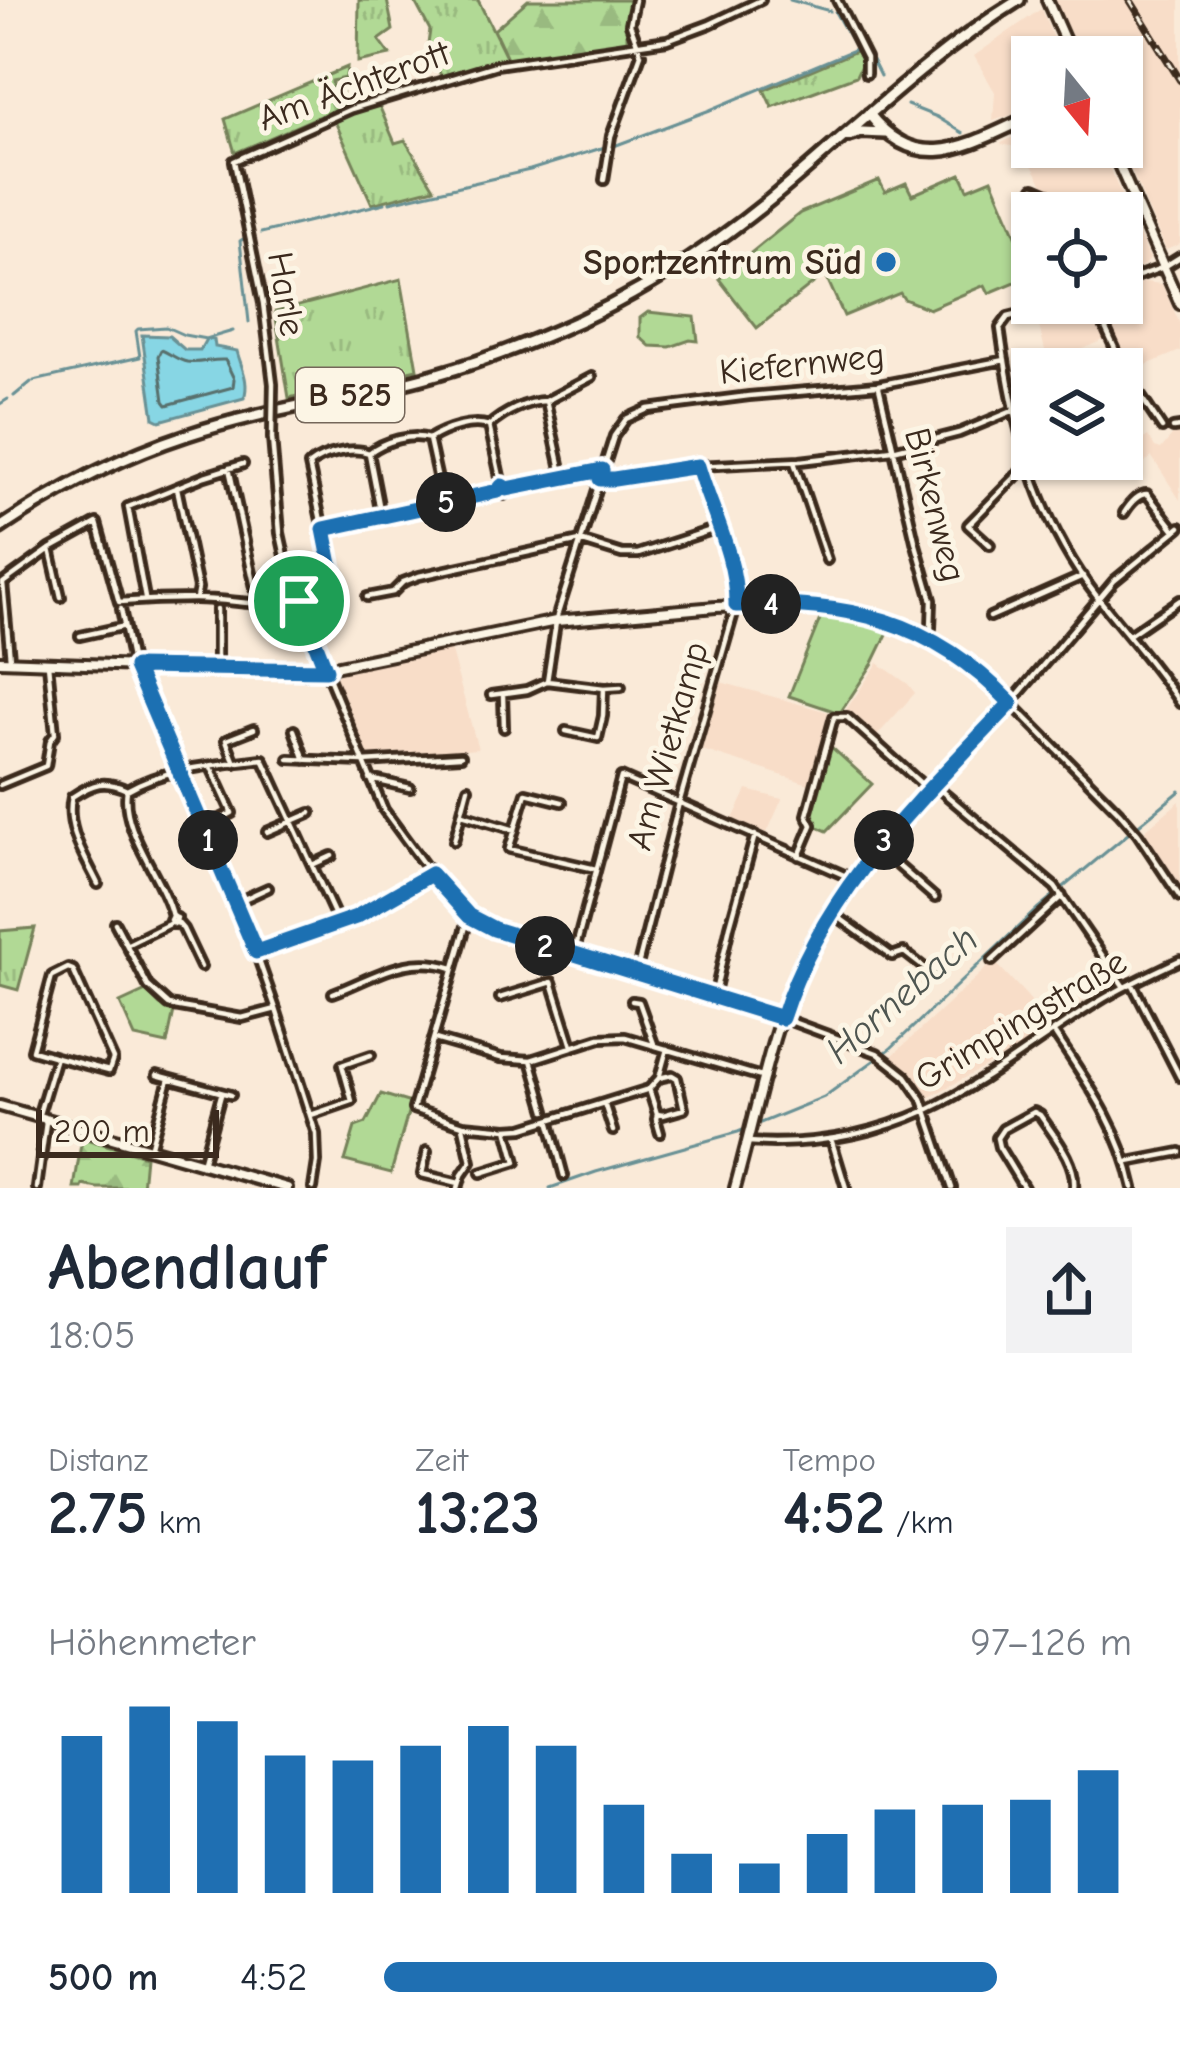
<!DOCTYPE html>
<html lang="de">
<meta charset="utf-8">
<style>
body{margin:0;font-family:"Comic Neue",sans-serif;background:#f2f2f3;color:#1f2937;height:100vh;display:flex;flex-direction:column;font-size:45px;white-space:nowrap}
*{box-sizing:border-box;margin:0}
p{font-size:39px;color:#747a83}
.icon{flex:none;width:66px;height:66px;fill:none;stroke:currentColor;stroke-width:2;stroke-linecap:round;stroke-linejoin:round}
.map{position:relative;height:1188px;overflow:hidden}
.sheet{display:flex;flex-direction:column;background:#fff;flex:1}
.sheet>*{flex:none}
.needle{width:78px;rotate:162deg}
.fabs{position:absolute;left:1011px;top:36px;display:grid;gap:24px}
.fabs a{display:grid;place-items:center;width:132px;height:132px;border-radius:0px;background:#fff;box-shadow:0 3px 9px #0004;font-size:60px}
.scale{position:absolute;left:36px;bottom:30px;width:183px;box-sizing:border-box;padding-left:12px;border:6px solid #3b2a1e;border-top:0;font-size:33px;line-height:42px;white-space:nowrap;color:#3b2a1e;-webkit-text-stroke:9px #fcf5e5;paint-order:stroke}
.pin{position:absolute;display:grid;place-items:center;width:102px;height:102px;color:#fff;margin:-51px;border:6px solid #fff;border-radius:50%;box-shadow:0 3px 12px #0007}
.km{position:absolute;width:60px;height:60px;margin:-30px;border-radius:50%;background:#222;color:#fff;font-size:33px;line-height:60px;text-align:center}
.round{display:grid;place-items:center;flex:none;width:126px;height:126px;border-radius:0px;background:#f2f2f3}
.overview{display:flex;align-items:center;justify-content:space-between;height:204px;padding:0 48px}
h1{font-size:66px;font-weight:700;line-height:90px}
.stats{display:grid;grid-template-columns:repeat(3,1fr);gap:18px;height:204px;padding:12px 48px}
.stats div{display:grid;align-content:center}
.stats b{font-size:60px;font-weight:700}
.stats small{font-size:33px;font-weight:400}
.stats p{font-size:33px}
.chart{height:336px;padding:24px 48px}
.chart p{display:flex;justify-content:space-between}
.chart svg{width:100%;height:216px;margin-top:12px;stroke:#1f6fb2;stroke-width:6}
ul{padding:0 48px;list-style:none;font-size:39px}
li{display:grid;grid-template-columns:192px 144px 1fr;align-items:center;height:90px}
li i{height:30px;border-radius:15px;background:#1f6fb2}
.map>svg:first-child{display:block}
</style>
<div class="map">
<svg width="1180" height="1188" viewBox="0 0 1180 1188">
<defs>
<pattern id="grass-tufts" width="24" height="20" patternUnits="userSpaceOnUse" patternTransform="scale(3)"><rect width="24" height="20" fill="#b1d995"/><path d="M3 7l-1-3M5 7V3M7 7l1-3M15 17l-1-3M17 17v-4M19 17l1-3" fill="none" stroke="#99ba80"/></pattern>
<pattern id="forest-firs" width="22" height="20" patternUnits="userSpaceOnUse" patternTransform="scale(3)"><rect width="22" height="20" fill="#b1d995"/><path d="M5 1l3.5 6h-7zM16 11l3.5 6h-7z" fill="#99ba80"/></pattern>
</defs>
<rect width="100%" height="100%" fill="#faead8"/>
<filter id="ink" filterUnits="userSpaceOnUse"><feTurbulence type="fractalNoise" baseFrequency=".00833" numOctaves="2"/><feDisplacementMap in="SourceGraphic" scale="24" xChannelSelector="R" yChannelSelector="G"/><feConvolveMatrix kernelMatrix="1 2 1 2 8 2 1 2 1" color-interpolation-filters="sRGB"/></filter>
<g filter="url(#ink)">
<path fill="#f8ddc8" d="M1055,0h125v244l-14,6 -45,-103 1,-90h-41z
M1041,9l20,48h-29v51l-39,13 2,-29 -21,-36z
M1032,127v20h68l50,112 -5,6 -23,11v-63h-62l-7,-17 -9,-10 -22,-38 -22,-4z
M1145,282l17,2 18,40v27l-48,20 -19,-35 -49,21 -18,-3 -10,-40 45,-11h41v-14z
M1180,431v69l-28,-43 -23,17 -11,-15h4v-5l26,-18 7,11 6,2 14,-17z
M450,648l28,101 -113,9 -34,-82z
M878,663l30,21 7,9 -40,45 -29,-28z
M717,681l118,33 -23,71 -116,-37z
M747,790l35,9 -15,34 -35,-12z
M1180,801v86l-36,-56z
M994,961l33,35 21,31 -32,23 -90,49 -34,-43z"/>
<path fill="url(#grass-tufts)" stroke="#76825a" stroke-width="3" d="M359,0h28l6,30 -14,10 11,15 -32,7z
M414,0h64l29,58 -66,18 -13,-32 2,-14z
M858,50l6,9 -8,17 -84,31 -8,-17z
M347,67l-1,11 -14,3v7h10l1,18 -108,47 -10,-34z
M378,103l17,40 10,-3 29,48 -62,16 -38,-85z
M401,279l16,90 -128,29 -14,-86z
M35,928l-17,62 -18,-5v-54z"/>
<path fill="url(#forest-firs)" stroke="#76825a" stroke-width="3" d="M528,0h106l-7,31v14l-120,13 -13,-28z
M82,1138l63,18 -3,32h-45l-14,-3 -1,3h-8z"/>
<path fill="#b1d995" stroke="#76825a" stroke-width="3" d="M961,174l7,15 24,-10 26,61 8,-3 6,14v24l-43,18 -4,-8 -56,24 -25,-10 -4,-6 -56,23 -19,-42 -68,54 -38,-49 81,-66 79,-33 6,12 21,-9 6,12z
M648,312l47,5 3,24 -8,-1 -20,7 -20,-1 -10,-9v-19z
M822,614l67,16 -16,33 -33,50 -51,-17z
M828,744l44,40 -45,47 -14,-6 -6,-10z
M146,991l14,14 14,6 -7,33 -32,-7 -15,-34z
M381,1094l30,9 -20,70 -46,-12 10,-34 11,-4z"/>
<path fill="#87d6e4" stroke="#699195" stroke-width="3" d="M142,335l27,1 16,14h15l6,-11 8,1 1,7 22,4c4,16 13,30 7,47l-84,23 -6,-3z"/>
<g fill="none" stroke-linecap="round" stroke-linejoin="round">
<path stroke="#596f6d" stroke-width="3" d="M161,350c9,3 16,10 26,12 13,2 24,-3 38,-2l9,19 -1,8 -66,18 -3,-4 -6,-45z"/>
<path stroke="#699195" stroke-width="3" d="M790,0l40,11
M842,0l26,52
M835,12l20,35
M868,52l12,24
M907,105l30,12 26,16
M614,146l96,-36 148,-62
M390,202l140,-32 75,-23
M261,233l124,-30
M243,239l-3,2 9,81
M34,381l106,-24 -4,-26 2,-2 28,-2 18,8 22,4 27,-8
M14,396l17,-14
M0,404l8,-5
M550,1188l46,-16 142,-40 86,-35 66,-48 147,-140 143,-118"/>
<defs>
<path id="street" d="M837,0l29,58v16
M604,180l7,-44 30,-82 -11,-30 5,-24
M1034,188l14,6 8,19
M1122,282l42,-15 16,-10
M1065,303l-57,14 -8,11c13,95 35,189 95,266 28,36 59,70 85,109
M1094,303l34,74 34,51
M273,384l-10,-81 -29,-142 117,-52 145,-44 171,-25 43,-16 51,-24
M879,387l36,154 17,59 -1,28 -4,10
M546,401l46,-24
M489,426c14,-13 38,-25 57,-25l17,77
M1173,428l7,-1
M272,438l8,95 7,32 37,101 60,144 47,64 38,42 38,18 275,84 95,35 29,23 16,23 30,89
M429,439c16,-10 42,-19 60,-13l13,60 -4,6 6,3 3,-5 -5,-4
M369,453l12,62
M794,462l33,98
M229,468l30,138
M600,479l97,-13 103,-5 93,-11 66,-17 56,-23
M177,488l21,100 -2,11
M507,489l95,-18
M1124,513c5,-8 13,-19 23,-19l28,36
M1180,527l-66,54 -103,122 108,109 19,22 42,63
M324,529l174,-38
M990,545l-22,-20 60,-61
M50,549l11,48
M367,597l26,-5 10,-10 16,-6 161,-35 42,13h16l80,-26
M145,598l-17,-91 77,-31 38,-12
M121,609l11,54 7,8 40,101 73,169 24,68 40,125 1,28 -4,26
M217,609v60
M990,617l93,-41
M1129,635l51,-35
M80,636l41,-9
M10,659l-7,-76 47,-34 47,-26 22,79c25,-2 51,-3 76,-3 53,0 90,18 140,-14l-26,-120c14,-11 44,-19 60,-12 15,-12 43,-20 60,-14l14,64
M547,681l10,-65 57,-180 12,-17 22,-10 101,-13 129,-11 127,-25
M491,695l36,-5 20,-9 57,7 17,-1
M503,695l1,33
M294,730l11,30
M566,731l32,7 5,-22 1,-28
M289,759l74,3 98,-6
M235,763l-9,-23 28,-11
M370,779l40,9
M0,785l46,-19 4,-25 5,-7 -7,-70
M127,790c-7,41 36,87 45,126l-2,4 4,4 3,-6 -5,-2
M562,802l-36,-9 -17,56 87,20
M462,814l53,16
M203,828l29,-15 -21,-46
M267,832l44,-19
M454,841l14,-53
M878,848l57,50
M799,856l13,-31 -5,-10 27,-98h13l80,72h12l116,98 69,100
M312,865l20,-9
M98,884c-13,-27 -33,-56 -26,-87 21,-14 33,-18 55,-7 39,-23 92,-25 136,-31l76,165
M235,903l33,-15
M830,911l62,45 12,-4 27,21
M469,916l-56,193 50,16 44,4 16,-1 126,-39 10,-11 8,-29
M177,922l6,7 18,38
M115,923l33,63 21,19 73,13 34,-9
M128,944l43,-21
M256,952l101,-35 74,-43
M574,954l47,-177 232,102
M992,961l70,-65
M636,973l43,-170 57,-197v-22l-4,-17 -35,-101
M1132,983l48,94
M333,993c43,-16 73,-40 120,-25
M714,997l16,-71 25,-91
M500,998l52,-16 20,64
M632,1001l7,1 15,42
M1055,1034c34,51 65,93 78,154
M435,1039l66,19 30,2 69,-22 25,-1 140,41
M531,1060l15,51
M157,1075l74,20
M649,1089l8,25 6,1 21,-6 -7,-31 -5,-3 -13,3
M604,1103l9,28
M657,1114l-1,5 4,14
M311,1115l41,-14 -10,-36 29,-10
M38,1117l18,-60 53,14 4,-12 -40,-89 -5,-2 -16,8 -20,74 24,7
M549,1120l15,56
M748,1142c61,4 122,-6 179,-32 62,-29 114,-73 171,-108 26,-16 54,-29 82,-42
M832,1142l14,46
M150,1149l19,-70
M427,1151l-5,23 37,9
M1128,1162l52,-10
M202,1164l19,-69
M481,1173l35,-11 -9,-33
M37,1188l9,-66
M458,1188l4,-13 9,-13 -8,-35
M1024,1188l-25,-41 -2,-9 6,-9 31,-17 6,3c14,21 37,47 34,73"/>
<path id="secondary" d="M1047,0l25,57
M1111,147l69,157
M0,661l310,11 246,-51 160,-14 79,-3 73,11 41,14 46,26 56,48c-71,76 -163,162 -208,256 -32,70 -47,154 -68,229
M0,1106l287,82"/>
<path id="primary" d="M869,114c51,65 102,29 163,2
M849,136l13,-4 23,1
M0,528c58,-39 120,-71 187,-93 81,-27 166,-37 247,-60 50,-14 98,-33 145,-54 69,-32 133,-74 192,-122 82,-68 157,-143 248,-199"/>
</defs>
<use href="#street" stroke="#3b2a1e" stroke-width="14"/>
<use href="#secondary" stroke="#3b2a1e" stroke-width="16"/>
<use href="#primary" stroke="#3b2a1e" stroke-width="18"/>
<use href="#street" stroke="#fcf5e5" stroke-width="4.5"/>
<use href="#secondary" stroke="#fcf5e5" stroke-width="8"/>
<use href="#primary" stroke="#fcf5e5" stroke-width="9"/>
<defs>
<path id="rail" d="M1130,0l50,80"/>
</defs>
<use href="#rail" stroke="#3b2a1e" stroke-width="8"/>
<use href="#rail" stroke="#fcf5e5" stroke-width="3" stroke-dasharray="9" stroke-linecap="butt"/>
<defs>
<path id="street-bridge" d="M272,438l1,-54"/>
</defs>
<use href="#street-bridge" stroke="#3b2a1e" stroke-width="14" stroke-linecap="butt"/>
<use href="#street-bridge" stroke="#fcf5e5" stroke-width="4.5"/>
</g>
</g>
<g fill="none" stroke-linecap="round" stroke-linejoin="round" filter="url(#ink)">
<defs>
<path id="route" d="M698,466c13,45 39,92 38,139 113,-3 194,13 275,98 -90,96 -188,186 -229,315l-288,-89 -25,-13 -38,-42 -75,43 -100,35 -121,-285 191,3 -27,-69 36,-16 -11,-56 174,-38 4,-5 5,3 95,-19 -2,9h14z"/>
</defs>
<use href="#route" stroke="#fff" stroke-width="24"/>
<use href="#route" stroke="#1f6fb2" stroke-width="15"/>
</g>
<circle fill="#1f6fb2" stroke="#fcf5e5" stroke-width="4.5" cx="886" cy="262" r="12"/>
<g text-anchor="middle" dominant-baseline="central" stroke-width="10" stroke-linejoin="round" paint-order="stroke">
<rect fill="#fcf5e5" stroke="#75675a" stroke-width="3" x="296" y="368" width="108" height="54" rx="9"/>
<g font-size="33" font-weight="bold" fill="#3b2a1e">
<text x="350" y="395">B 525</text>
</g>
<g font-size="36" fill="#3b2a1e" stroke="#fcf5e5">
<text transform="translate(354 86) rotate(-20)">Am Ächterott</text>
<text transform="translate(286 294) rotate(81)">Harle</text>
<text transform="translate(802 364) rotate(-6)">Kiefernweg</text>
<text transform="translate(935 505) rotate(76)">Birkenweg</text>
<text transform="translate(668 746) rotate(-74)">Am Wietkamp</text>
<text transform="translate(1021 1020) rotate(-31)">Grimpingstraße</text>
</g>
<g font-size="36" font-weight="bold" fill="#3b2a1e" stroke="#fcf5e5" text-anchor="end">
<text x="862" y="262">Sportzentrum Süd</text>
</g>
<g font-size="39" font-style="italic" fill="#4e5550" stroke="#fcf5e5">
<text transform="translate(902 995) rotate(-41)">Hornebach</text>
</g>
</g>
</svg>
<div class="fabs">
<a><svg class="needle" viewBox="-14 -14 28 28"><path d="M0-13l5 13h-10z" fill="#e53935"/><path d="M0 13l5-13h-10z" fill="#747a83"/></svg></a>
<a><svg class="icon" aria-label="locate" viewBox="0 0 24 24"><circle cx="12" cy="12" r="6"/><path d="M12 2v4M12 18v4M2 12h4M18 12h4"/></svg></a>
<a><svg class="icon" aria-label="layers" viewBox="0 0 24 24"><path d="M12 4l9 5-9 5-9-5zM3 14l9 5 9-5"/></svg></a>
</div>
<div class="scale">200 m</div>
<div class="pin" style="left:299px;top:601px;background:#1e9e55"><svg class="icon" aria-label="arrive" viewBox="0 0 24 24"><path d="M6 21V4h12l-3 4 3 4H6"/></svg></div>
<b class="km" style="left:208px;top:840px">1</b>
<b class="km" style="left:545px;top:946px">2</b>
<b class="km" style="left:884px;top:840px">3</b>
<b class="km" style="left:771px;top:604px">4</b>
<b class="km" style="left:446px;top:502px">5</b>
</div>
<section class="sheet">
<div class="overview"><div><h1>Abendlauf</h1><p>18:05</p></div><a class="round"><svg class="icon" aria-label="share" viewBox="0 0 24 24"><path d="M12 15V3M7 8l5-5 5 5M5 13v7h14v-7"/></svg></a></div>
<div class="stats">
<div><p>Distanz</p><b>2.75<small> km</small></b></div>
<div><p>Zeit</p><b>13:23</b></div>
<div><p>Tempo</p><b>4:52<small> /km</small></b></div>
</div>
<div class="chart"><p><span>Höhenmeter</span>97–126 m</p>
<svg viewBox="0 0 160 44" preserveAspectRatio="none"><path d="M5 44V12M15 44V6M25 44V9M35 44V16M45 44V17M55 44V14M65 44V10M75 44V14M85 44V26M95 44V36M105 44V38M115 44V32M125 44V27M135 44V26M145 44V25M155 44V19"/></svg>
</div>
<ul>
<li><b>500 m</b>4:52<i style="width:82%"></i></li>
</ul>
</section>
